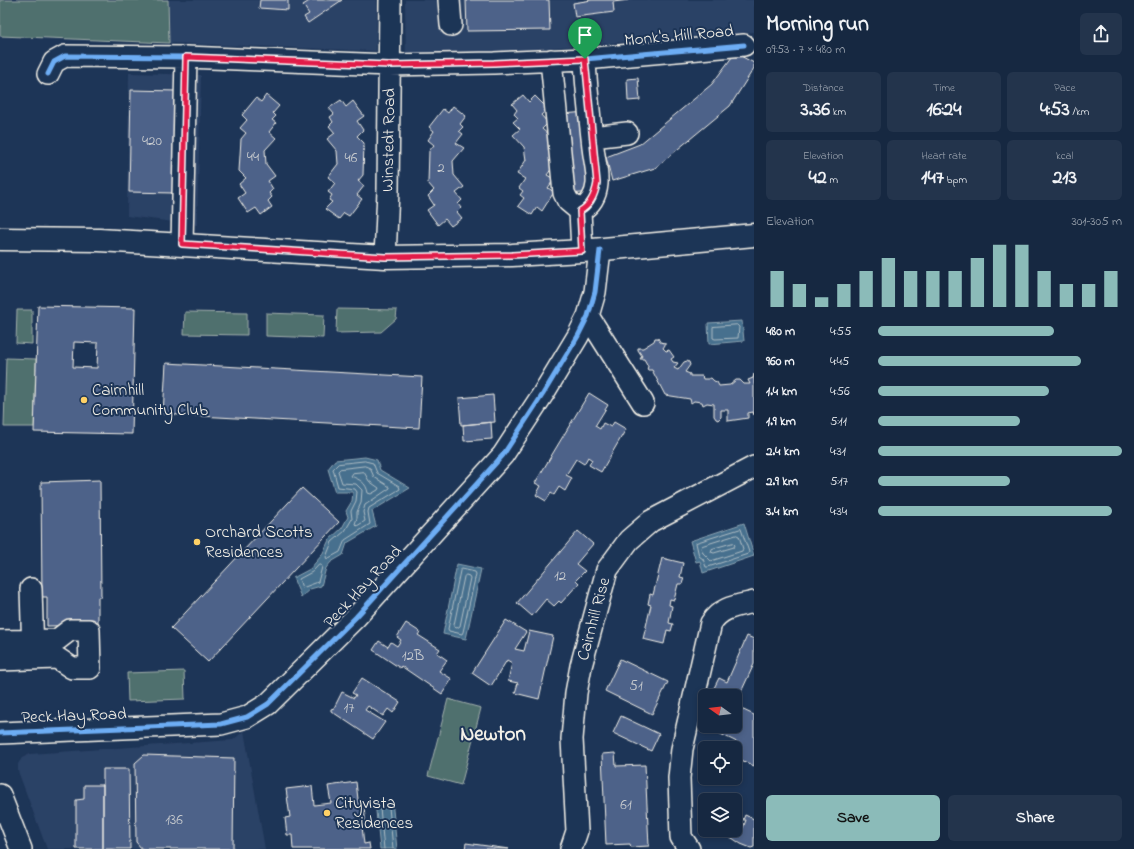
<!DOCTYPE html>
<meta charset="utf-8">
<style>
body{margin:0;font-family:"Indie Flower",sans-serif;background:#23344c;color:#f1f3f6;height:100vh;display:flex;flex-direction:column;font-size:15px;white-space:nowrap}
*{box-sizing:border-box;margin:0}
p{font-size:13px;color:#9ea6b1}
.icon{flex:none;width:22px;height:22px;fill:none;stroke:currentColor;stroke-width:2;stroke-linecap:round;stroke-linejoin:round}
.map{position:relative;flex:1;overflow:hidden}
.sheet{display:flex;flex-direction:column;background:#162841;width:380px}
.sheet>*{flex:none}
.needle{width:26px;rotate:284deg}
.fabs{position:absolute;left:698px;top:689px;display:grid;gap:8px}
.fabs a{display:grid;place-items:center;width:44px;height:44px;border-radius:6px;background:#162841;box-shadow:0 2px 6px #0003,0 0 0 1px #35445a;font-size:20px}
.pin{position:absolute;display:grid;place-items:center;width:34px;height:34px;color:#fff;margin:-41px -17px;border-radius:50% 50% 50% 0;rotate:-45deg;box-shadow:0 0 4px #0007}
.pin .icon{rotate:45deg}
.round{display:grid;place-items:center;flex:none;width:42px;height:42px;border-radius:6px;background:#23344c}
.head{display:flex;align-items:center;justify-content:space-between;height:68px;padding:0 12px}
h1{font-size:22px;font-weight:800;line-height:30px}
.stats{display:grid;grid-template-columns:repeat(3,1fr);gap:6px;height:68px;padding:4px 12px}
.stats div{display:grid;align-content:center;border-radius:6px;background:#23344c;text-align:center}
.stats b{font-size:20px;font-weight:800}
.stats small{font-size:11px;font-weight:400}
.stats p{font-size:11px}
.chart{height:112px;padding:8px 12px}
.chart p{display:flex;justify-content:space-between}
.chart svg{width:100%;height:72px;margin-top:4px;stroke:#8bbbb9;stroke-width:6}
.cta{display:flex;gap:8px;margin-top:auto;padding:8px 12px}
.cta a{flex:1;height:46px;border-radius:6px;background:#8bbbb9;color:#111;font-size:16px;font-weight:800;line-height:46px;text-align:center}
.cta a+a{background:#23344c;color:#f1f3f6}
ul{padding:0 12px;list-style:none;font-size:13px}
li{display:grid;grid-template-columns:64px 48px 1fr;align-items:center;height:30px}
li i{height:10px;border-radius:5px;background:#8bbbb9}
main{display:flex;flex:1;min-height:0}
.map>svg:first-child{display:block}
</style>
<main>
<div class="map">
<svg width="754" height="849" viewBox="0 0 754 849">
<rect width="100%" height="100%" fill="#1d3557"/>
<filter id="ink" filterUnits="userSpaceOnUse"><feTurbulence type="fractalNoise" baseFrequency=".025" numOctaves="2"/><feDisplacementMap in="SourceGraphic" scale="8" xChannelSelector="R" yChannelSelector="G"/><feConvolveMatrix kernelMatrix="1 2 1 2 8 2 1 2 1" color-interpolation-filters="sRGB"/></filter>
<g filter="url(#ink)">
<path fill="#2c4266" d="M168,0h209l-1,51 -207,-8z
M405,0h349v32l-348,27z
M129,73l72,2 -4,150 -70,-9z
M244,731l21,118h-218l-29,-78v-7l4,-6 8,-4 203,-14z"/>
<path fill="#4f6f6e" stroke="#a2b0ab" d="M0,0h168l1,43 -169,-7z
M337,309l60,1 -1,9 -15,13 -45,1z
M17,310h15v34l-16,-1z
M185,312l62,1v22l-63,-1z
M266,313l58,2 -1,23 -57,-2z
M6,358l30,1 -2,68h-30z
M184,671l1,28 -57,2 -1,-28z
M448,699l33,9 -20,77 -33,-9z"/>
<path fill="#47708e" stroke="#8ca4b2" d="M742,321l2,20 -35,3 -1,-21z
M365,457l12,3 3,10 30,18 -38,23 4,15 -29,17 -4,12 -12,7 -5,6 -5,18 -11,3 -9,8 -8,-19 17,-9 12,-14 7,-15 13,-12 6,-11 -2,-6 6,-10 1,-9h-18l-7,-23 7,-9z
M744,523l10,33 -51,17 -3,-12 -4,1 -6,-21z
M457,564l24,5 -15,70 -23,-5z
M392,800l5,49h-17l-5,-47z"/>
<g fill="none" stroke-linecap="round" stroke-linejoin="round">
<path stroke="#afbdc4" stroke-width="1" d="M737,325l2,2 -1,11 -23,1 -2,-1v-11z
M365,461l8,2 4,10 22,13 1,3 -31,19 -1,4 2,12 -25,16 -5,12 -13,7 -1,-2 6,-15 13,-11 7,-12 -1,-8 5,-10 1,-9 -2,-3 -17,-2 -5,-18 5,-5z
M365,466l5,2 4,9 16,10v1l-25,17 -2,7 2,9 -8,5 -2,-2 2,-6v-6l4,-9 1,-13 -6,-6 -14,-1 -4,-12 2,-2z
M364,472l5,9 10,7 -1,2 -7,4 -3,-1c-2,-11 -8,-13 -17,-17l2,-3z
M741,529l8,23 -1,2 -40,13h-2l-3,-8 -4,-3 -3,-13z
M737,535l2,1 4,13 -1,2 -31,10 -8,-8 -2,-5 1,-2z
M733,543l2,2 -1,2 -20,6 -3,-1 1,-3z
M319,565h2l1,2 -4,15 -16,6 -3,-9 13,-7z
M462,569l13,3 1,2 -13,58 -1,2 -13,-3 -1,-2 12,-58z
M466,575l3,1 1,2 -10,48 -3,2 -3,-1v-2l10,-48z
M384,849l-4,-41 1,-2 6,-1 2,2 4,42"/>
</g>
<path fill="#4e6289" stroke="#f4f1e8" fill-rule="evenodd" d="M260,0h28v10l-29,-2z
M311,0h31l-34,23 -4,-6 5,-3 -6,-9z
M466,0h83l1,30 -83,1z
M592,0h37l-16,2 1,10 -39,5 -2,-14z
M735,53l19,10v5l-24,38 -75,62 -43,13 -6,-24 34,-13 72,-60z
M638,78l2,22 -12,1 -1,-22z
M131,90l45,1 -3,102 -44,-1z
M266,95l13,11 -6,7 3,3 -4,4 4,3 -7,9 7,6 -11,12 1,14 9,12 -7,5 5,8 -4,4 3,4 -4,4 4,6 -11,8 -5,-7 -8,5 -10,-15 7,-5 -6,-9 7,-6 -7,-7 2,-32 5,-6 -6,-5 7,-8 -5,-5 14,-17 5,4z
M523,95l6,7 6,-6 13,13 -7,6 7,8 -6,6 8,7 2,32 -5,7 7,4 -6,9 6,4 -12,19 -5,-4 -5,8 -14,-9 6,-8 -4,-3 3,-4 -4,-3 6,-9 -8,-5 9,-14 -2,-13 -11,-12 7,-6 -7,-7 5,-4 -4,-4 3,-4 -5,-6z
M341,100l5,7 7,-6 11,15 -7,5 6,9 -6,6 7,7 -1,32 -5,6 6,5 -7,9 5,4 -13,17 -5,-3 -5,6 -14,-10 7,-7 -3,-2 3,-5 -4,-3 7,-9 -7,-6 10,-13 -1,-13 -10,-12 8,-6 -6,-7 4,-4 -3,-5 4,-3 -5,-6z
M453,106l13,10 -6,8 3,3 -4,4 4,3 -7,9 8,5 -11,13 1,14 10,12 -8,6 6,7 -4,4 3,4 -4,4 5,6 -11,8 -6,-7 -7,6 -11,-15 7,-5 -6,-9 6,-6 -6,-7 1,-32 5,-6 -6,-5 6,-9 -5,-4 14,-18 5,4z
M586,112l6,80 -22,2 -7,-80z
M38,306l97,2 -3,126 -98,-2zM74,342l24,1 -1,25 -24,-1z
M655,338h3l2,4 5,1v2l-2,3 3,3 3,-1 5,7 -3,2 2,3 5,1 -4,5 4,2 6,-8 3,-1 2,1 1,3 -5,7 5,2v2h12l1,3h5l3,-1 3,3 3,1 2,4 11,-1 6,-5h4l4,4h6l-2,-4 5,-2 1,-4v41l-1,-3 -5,1v5l-20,3v-11h-7v7l-3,3 -2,-1 -2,-3v-12l-7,-1 -4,2 -1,-3 -8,-1 -3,2 -1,-4 -25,-4 -13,-25h-5l1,-4 -4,-7h-4l2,-3 -4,-6v-2h5l11,-7z
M166,363l256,14 -3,51 -256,-14z
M589,393l19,12 -13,21 5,3 3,-6 8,4 3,-5 12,7 -25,43 -12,-7 3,-5 -4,-3 -4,7 -8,-5 -10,16 6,3 -7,13 -6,-4 -5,8 -3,-2 -5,8 -10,-6 5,-9 -6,-3z
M493,395l2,27 -34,3 -2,-27z
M491,422l1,17 -28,2 -1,-16z
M100,480l1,117h-3v28l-51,1v-29h-5l-1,-115z
M302,488l37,34 -131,140 -37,-34z
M578,531l15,13 -17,20 9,7 -9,9 3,3 -18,20 -2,-2 -5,5 -8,-7 -14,17 -15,-13z
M662,558l21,5 -3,14 4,1 -2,6h-4l-4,16 -4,-1 -1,6 3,1 -3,17 4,1 -2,7 -4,-1 -3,14 -21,-5 8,-34 -3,-1 2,-10 3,1z
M506,620l20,12 -11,17 9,2 5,-20 24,5 -14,63 -24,-6 3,-10 -10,-2 4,-18 -5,-3 -16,26 -19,-13z
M406,623l14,9 -2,3 22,14 -3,4 10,7 -8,11 13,8 -10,15 -41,-28 -1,2 -27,-18 6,-9 9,6 3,-5 6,4 4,-6 -4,-3z
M747,636l7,3v25l-19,41v-9h-15l1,-2 -8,-4 6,-12 8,4z
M620,659l48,23 -16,32 -47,-23z
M362,678l38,24 -7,11 -5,-4 -5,7 -15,-10 -3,4 20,12 -12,17 -42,-28v-2l3,-1 8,-16 12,6 2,-3 -4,-2z
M735,706l19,9v51l-19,-9v-5l4,-9 -33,-16 1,-1h28z
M621,716l38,18 -8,17 -38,-18z
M615,753l1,13 29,-1 4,81 -18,1 -1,-3 -24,1 -4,-91z
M144,755l90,3 -1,91h-91l-6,-7 -1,-79z
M103,769h26l1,80h-27z
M356,782l3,26h5l2,17 -4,1 2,18 5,-1 1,6h-77l-1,-14h-5l-2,-17 5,-1 -4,-28 26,-3 2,19 17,-2 -3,-17z
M84,785h19v64h-27v-49l8,-1z
M703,806h2v15l-3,-8z
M745,815l9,4v28l-3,1 -10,-4 -9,-6 -9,-2 -12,-6h24v-5l8,3 3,-8h-3z
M466,843l43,6h-44z"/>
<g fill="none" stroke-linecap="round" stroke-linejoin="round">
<defs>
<path id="minor" d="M449,0l2,25
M551,60l13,133 4,8 12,10 2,40
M48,74l6,-12 11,-6 121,1 203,8 105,-2 91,-4 159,-14
M592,137l35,-4
M580,211c10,-6 16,-15 17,-27 1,-12 -3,-25 -4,-37 -3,-29 -7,-59 -8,-88
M182,244l4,-187
M385,257l3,-66 2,-191
M588,316l55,87
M31,589l2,65
M0,641l57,-1 13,-10h19l1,38h-18l-15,-10 -57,2
M0,733l221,-9 26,-7 21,-13 88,-87 147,-162 40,-61 35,-58 10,-20 7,-24 5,-42
M0,795l21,54
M571,849l6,-18 -5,-92 4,-46 5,-27 26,-96 22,-30 22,-19 103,-54
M689,849l-8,-12 -2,-59 3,-29 29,-126c10,-16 26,-17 43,-21"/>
<path id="major" d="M0,239l99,1 286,17 127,-2 70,-4 172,-16"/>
</defs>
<use href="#minor" stroke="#f4f1e8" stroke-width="24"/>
<use href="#major" stroke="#f4f1e8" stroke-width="25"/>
<use href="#minor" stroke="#1d3557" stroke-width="21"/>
<use href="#major" stroke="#1d3557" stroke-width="22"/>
<defs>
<path id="cycleway" d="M48,74l6,-12 11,-6 121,1 203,8 105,-2 91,-4 159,-14
M0,733l221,-9 26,-7 21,-13 88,-87 147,-162 40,-61 35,-58 10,-20 7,-24 5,-42"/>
</defs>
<use href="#cycleway" stroke="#1d3557" stroke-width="8"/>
<use href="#cycleway" stroke="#6dadf4" stroke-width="5"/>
</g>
</g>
<g fill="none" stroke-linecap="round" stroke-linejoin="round" filter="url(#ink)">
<defs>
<path id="route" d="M186,57l203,8 105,-2 91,-4 12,124c-2,12 -6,22 -17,28l2,40 -70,4 -127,2 -203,-13z"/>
</defs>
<use href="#route" stroke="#fff" stroke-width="8"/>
<use href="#route" stroke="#e11d48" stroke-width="5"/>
</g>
<g fill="#ffd166" stroke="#1d3557" stroke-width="1.5">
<circle cx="84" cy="400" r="4"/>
<circle cx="197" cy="542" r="4"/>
<circle cx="327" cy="813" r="4"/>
</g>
<g text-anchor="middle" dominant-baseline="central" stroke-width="4" stroke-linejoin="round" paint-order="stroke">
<g font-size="15" fill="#cacdd0">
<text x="152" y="141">420</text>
<text x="253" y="157">44</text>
<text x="351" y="158">46</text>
<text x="441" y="168">2</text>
<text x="560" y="576">12</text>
<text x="413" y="656">12B</text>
<text x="636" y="686">51</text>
<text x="349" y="708">17</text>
<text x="626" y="805">61</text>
<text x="174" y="820">136</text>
</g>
<g font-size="17" fill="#f4f1e8" stroke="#1d3557">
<text transform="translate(679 36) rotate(-5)">Monk's Hill Road</text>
<text transform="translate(389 140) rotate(-89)">Winstedt Road</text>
<text transform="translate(363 587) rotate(-47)">Peck Hay Road</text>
<text transform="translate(594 619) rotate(-75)">Cairnhill Rise</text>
<text transform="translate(74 716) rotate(-2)">Peck Hay Road</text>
</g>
<g font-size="17" fill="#f4f1e8" stroke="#1d3557" text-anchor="start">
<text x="92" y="390">Cairnhill<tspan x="92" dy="20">Community Club</tspan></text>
<text x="205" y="532">Orchard Scotts<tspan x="205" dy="20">Residences</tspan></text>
<text x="335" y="803">Cityvista<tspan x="335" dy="20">Residences</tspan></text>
</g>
<g font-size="21" font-weight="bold" fill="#f4f1e8" stroke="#1d3557">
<text x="493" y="735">Newton</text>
</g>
</g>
</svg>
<div class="fabs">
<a><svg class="needle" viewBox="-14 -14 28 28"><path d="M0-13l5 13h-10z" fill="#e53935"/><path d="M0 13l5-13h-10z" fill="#9ea6b1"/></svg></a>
<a><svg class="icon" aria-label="locate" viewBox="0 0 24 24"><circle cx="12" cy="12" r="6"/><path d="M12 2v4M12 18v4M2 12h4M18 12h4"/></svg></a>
<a><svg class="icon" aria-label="layers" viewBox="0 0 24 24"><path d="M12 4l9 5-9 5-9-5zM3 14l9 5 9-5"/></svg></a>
</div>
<div class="pin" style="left:585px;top:59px;background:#1e9e55"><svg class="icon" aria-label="arrive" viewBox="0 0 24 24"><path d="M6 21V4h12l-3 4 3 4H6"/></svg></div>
</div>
<section class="sheet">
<div class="head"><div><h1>Morning run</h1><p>09:53 · 7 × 480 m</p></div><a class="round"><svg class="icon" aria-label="share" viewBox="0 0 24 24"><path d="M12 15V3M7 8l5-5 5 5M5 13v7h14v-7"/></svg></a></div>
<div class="stats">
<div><p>Distance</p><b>3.36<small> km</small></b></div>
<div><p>Time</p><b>16:24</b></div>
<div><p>Pace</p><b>4:53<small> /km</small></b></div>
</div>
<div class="stats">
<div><p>Elevation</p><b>42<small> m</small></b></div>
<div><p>Heart rate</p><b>147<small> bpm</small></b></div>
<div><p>kcal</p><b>213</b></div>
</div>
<div class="chart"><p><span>Elevation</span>301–305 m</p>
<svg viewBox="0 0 160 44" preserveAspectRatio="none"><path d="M5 44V22M15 44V30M25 44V38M35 44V30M45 44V22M55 44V14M65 44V22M75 44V22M85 44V22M95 44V14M105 44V6M115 44V6M125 44V22M135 44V30M145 44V30M155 44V22"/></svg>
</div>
<ul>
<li><b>480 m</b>4:55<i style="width:72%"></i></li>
<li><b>960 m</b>4:45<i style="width:83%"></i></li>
<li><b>1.4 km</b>4:56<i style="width:70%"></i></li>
<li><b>1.9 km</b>5:11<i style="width:58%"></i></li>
<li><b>2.4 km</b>4:31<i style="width:100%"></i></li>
<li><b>2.9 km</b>5:17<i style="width:54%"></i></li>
<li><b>3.4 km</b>4:34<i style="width:96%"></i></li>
</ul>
<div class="cta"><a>Save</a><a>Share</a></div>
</section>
</main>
